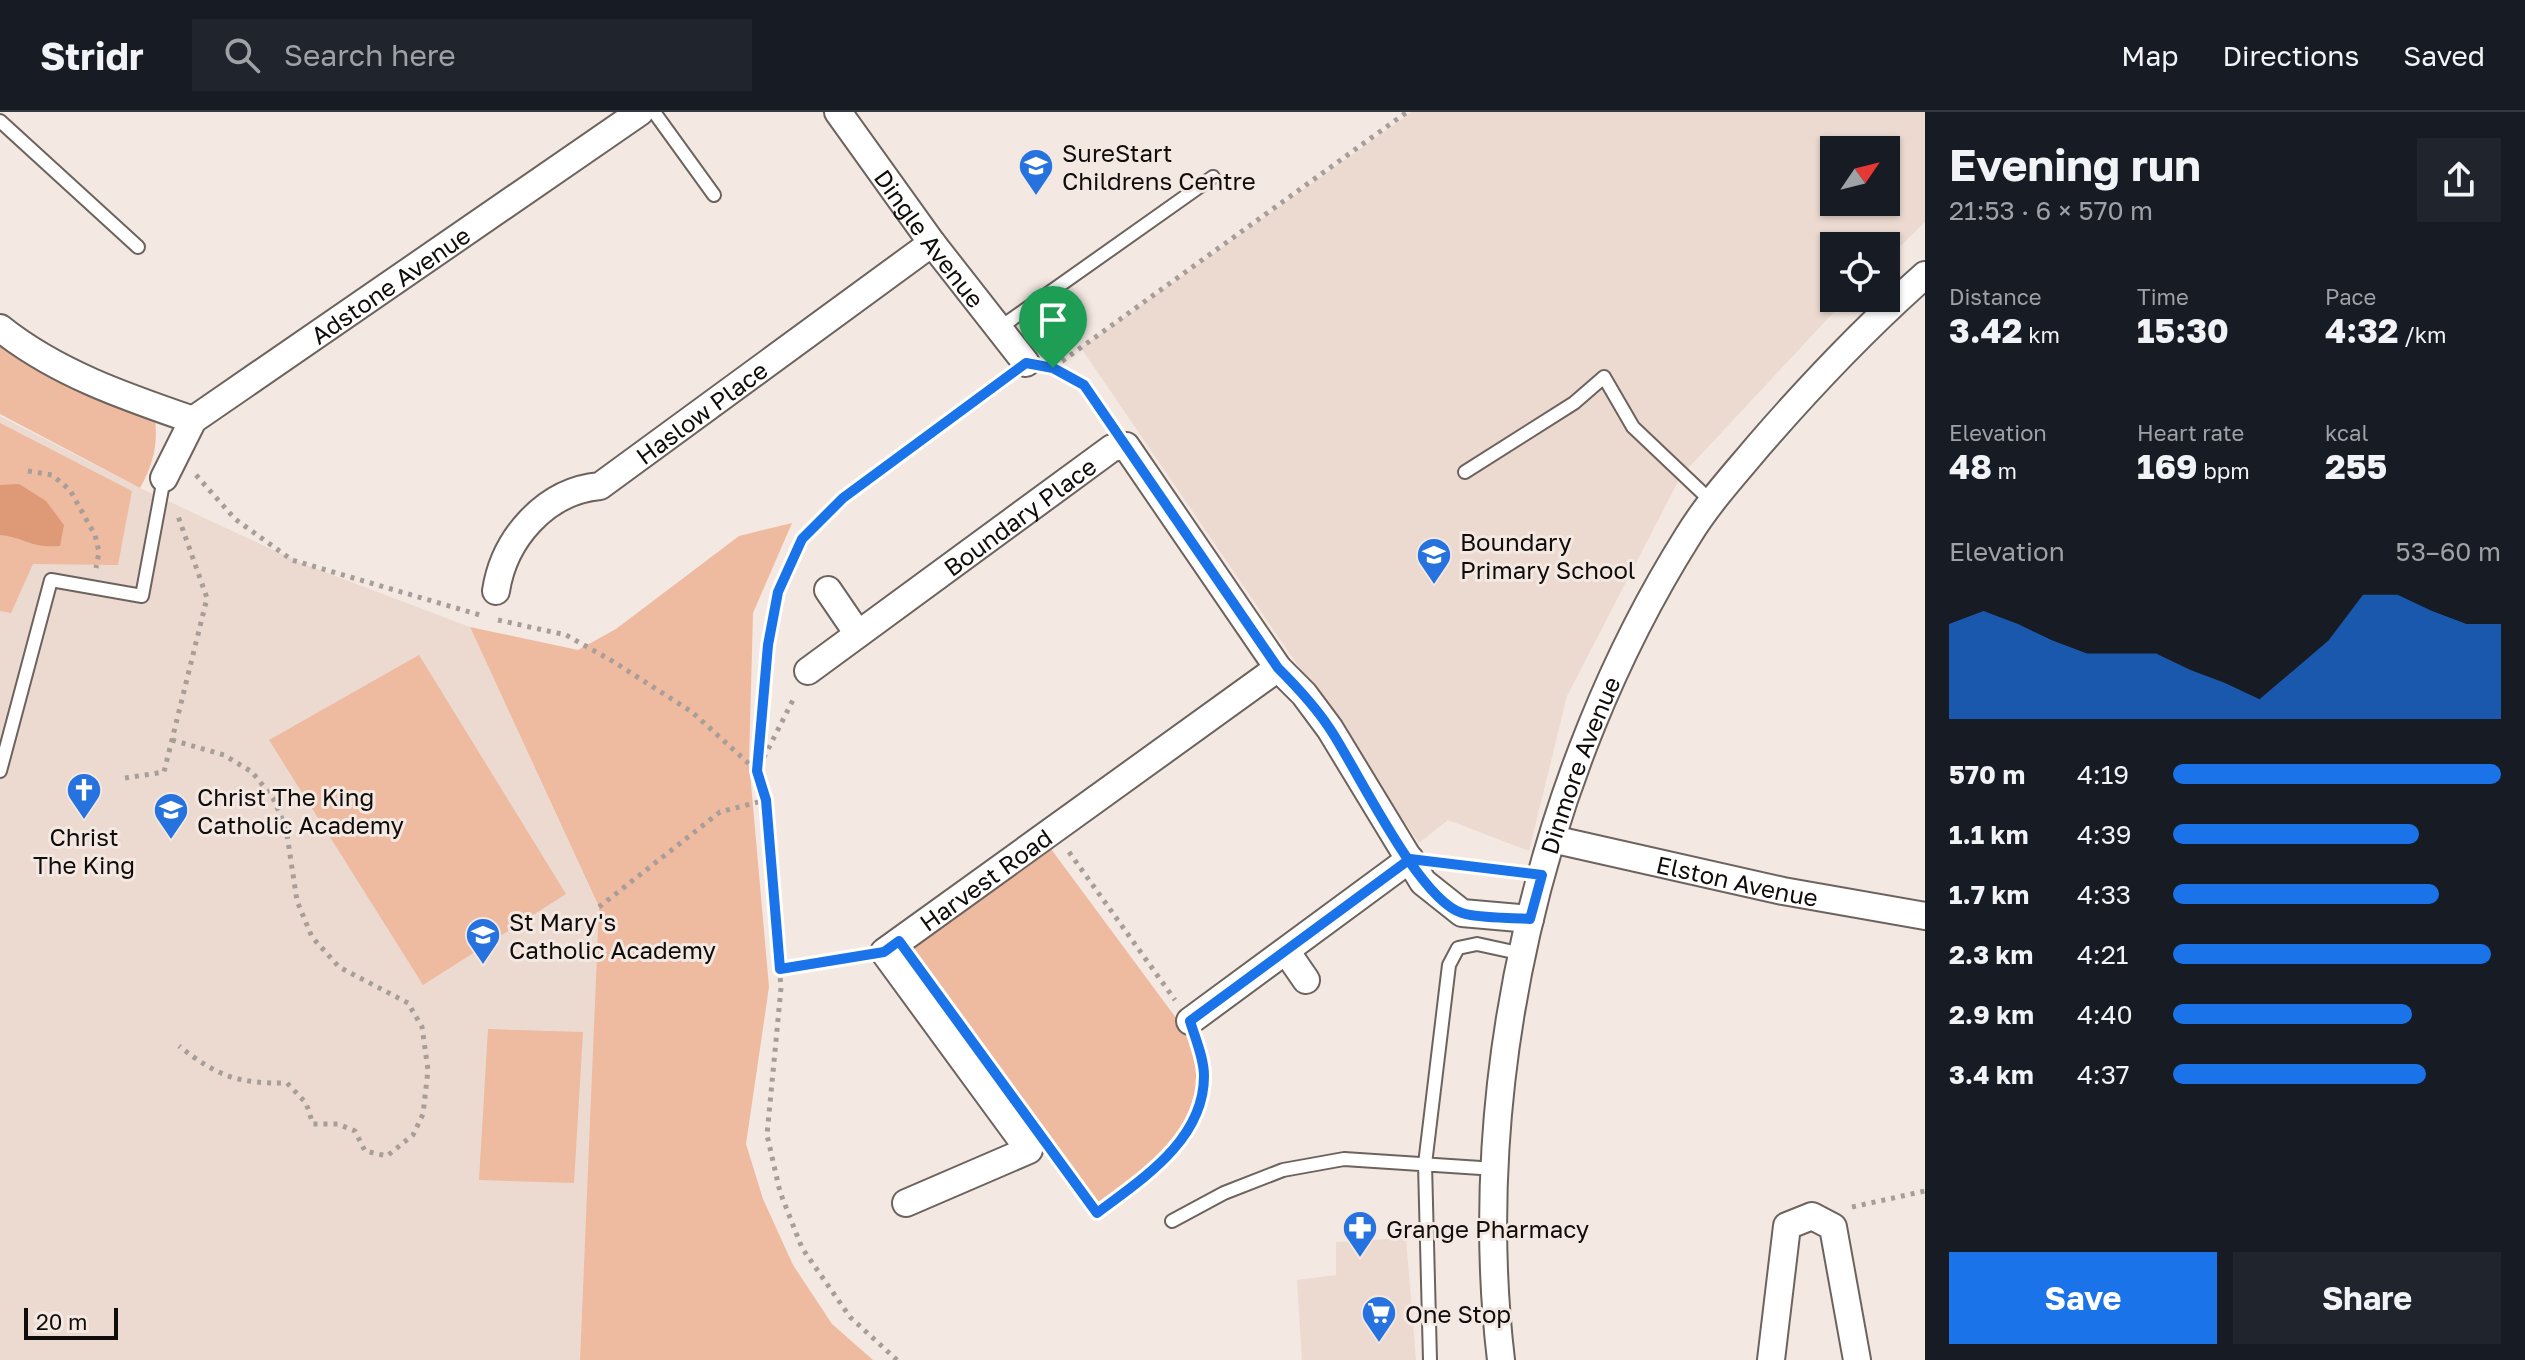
<!DOCTYPE html>
<meta charset="utf-8">
<style>
body{margin:0;font-family:"Golos Text",sans-serif;background:#20242c;color:#f1f3f6;height:100vh;display:flex;flex-direction:column;font-size:30px;white-space:nowrap}
*{box-sizing:border-box;margin:0}
p{font-size:26px;color:#9ea1a6}
.icon{flex:none;width:44px;height:44px;fill:none;stroke:currentColor;stroke-width:2;stroke-linecap:round;stroke-linejoin:round}
.map{position:relative;flex:1;overflow:hidden}
.details{display:flex;flex-direction:column;background:#171b24;width:600px}
.details>*{flex:none}
.needle{width:52px;rotate:55deg}
.buttons{position:absolute;left:1820px;top:24px;display:grid;gap:16px}
.buttons a{display:grid;place-items:center;width:80px;height:80px;border-radius:0px;background:#171b24;box-shadow:0 2px 6px #0004;font-size:40px}
.scale{position:absolute;left:24px;bottom:20px;width:94px;box-sizing:border-box;padding-left:8px;border:4px solid #100c0a;border-top:0;font-size:22px;line-height:28px;white-space:nowrap;color:#100c0a;-webkit-text-stroke:6px #f4e8e2;paint-order:stroke}
.pin{position:absolute;display:grid;place-items:center;width:68px;height:68px;color:#fff;margin:-82px -34px;border-radius:50% 50% 50% 0;rotate:-45deg;box-shadow:0 0 8px #0007}
.pin .icon{rotate:45deg}
.round{display:grid;place-items:center;flex:none;width:84px;height:84px;border-radius:0px;background:#20242c}
.overview{display:flex;align-items:center;justify-content:space-between;height:136px;padding:0 24px}
h1{font-size:44px;font-weight:700;line-height:60px}
.figures{display:grid;grid-template-columns:repeat(3,1fr);gap:12px;height:136px;padding:8px 24px}
.figures div{display:grid;align-content:center}
.figures b{font-size:34px;font-weight:700}
.figures small{font-size:22px;font-weight:400}
.figures p{font-size:22px}
.chart{height:224px;padding:16px 24px}
.chart p{display:flex;justify-content:space-between}
.chart svg{width:100%;height:144px;margin-top:8px;fill:#1a73e8;opacity:.7}
.primary-button{display:flex;gap:16px;margin-top:auto;padding:16px 24px}
.primary-button a{flex:1;height:92px;border-radius:0px;background:#1a73e8;color:#fff;font-size:32px;font-weight:700;line-height:92px;text-align:center}
.primary-button a+a{background:#20242c;color:#f1f3f6}
ul{padding:0 24px;list-style:none;font-size:26px}
li{display:grid;grid-template-columns:128px 96px 1fr;align-items:center;height:60px}
li i{height:20px;border-radius:10px;background:#1a73e8}
header{display:flex;align-items:center;gap:48px;box-sizing:border-box;height:112px;padding:0 40px;background:#171b24;border-bottom:2px solid #363941}
header strong{font-size:38px}
nav{display:flex;gap:44px;margin-inline-start:auto;font-size:28px}
.search{width:560px;height:72px;background:#20242c;display:flex;align-items:center;gap:20px;box-sizing:border-box;padding:0 28px;border-radius:0px;color:#9ea1a6;font-size:30px}
main{display:flex;flex:1;min-height:0}
.map>svg:first-child{display:block}
</style>
<header>
<strong>Stridr</strong>
<div class="search"><svg class="icon" aria-label="search" viewBox="0 0 24 24"><circle cx="10" cy="10" r="6"/><path d="M15 15l6 6"/></svg>Search here</div>
<nav><a>Map</a><a>Directions</a><a>Saved</a></nav>
</header>
<main>
<div class="map">
<svg width="1925" height="1248" viewBox="0 0 1925 1248">
<rect width="100%" height="100%" fill="#f4e8e2"/>
<path fill="#ecdad0" fill-rule="evenodd" d="M1412,0h513v110l-39,38v-14h-52v52h13l-166,178 -114,220 -38,155 -81,-31 -29,23 -338,-495zM1834,38h52v52h-52z
M0,304l140,72 161,75 169,64 130,283 -20,450h-580z
M1406,1126l10,122h-114l-5,-80 39,-5v-33z"/>
<path fill="#eebaa0" d="M0,216l153,78c6,32 3,53 -13,82l-140,-74z
M0,311l132,68 -14,74 -85,-1 -22,49 -11,-2z
M792,411l-39,90 -4,148 20,226 -23,157 17,55 30,66 39,59 41,36h-293l19,-453 -129,-280 108,23 38,-21 123,-93z
M419,543l147,239 -143,91 -154,-245z
M1051,737l148,200c17,82 -45,121 -102,164l-190,-260z
M488,917l95,3 -9,151 -95,-3z"/>
<path fill="#de9a77" d="M19,372l27,17 18,24 -4,21c-31,2 -33,-8 -60,-11v-50z"/>
<g fill="none" stroke-linecap="round" stroke-linejoin="round">
<defs>
<path id="service" d="M654,0l60,83
M0,9l138,126
M998,217l215,-152
M1465,360l109,-69 30,-26 29,50 78,74
M0,659l51,-191 91,16 22,-118
M1172,1109l52,-28 59,-23 61,-11 152,10
M1430,1248l-5,-196 24,-199 9,-17 19,-4 46,10"/>
<g id="minor">
<path id="s1" d="M838,0l94,131 94,120"/>
<path d="M0,216c56,45 126,69 193,92"/>
<path id="s2" d="M164,366l29,-58 447,-308"/>
<path d="M828,478l30,44"/>
<path id="s3" d="M496,479c8,-52 49,-100 104,-105l332,-243"/>
<path id="s4" d="M808,559l304,-223 14,-2 152,222 26,26 26,35 93,153 39,31 68,6"/>
<path id="s5" d="M1552,727l231,52 142,25"/>
<path d="M1286,839l20,29"/>
<path d="M1190,909l220,-162"/>
<path id="s6" d="M906,1091l123,-53 -145,-198 394,-284"/>
<path id="s7" d="M1501,1248c-33,-276 39,-589 187,-824 20,-33 46,-61 71,-91 52,-60 106,-117 166,-170"/>
<path d="M1771,1248l16,-134 25,-10 21,11 24,133"/>
</g>
</defs>
<use href="#service" stroke="#6d635e" stroke-width="16"/>
<use href="#minor" stroke="#6d635e" stroke-width="30"/>
<path stroke="#a79e99" stroke-width="5" stroke-dasharray="4 6" stroke-linecap="butt" d="M1054,255l353,-255
M1053,256l31,17 24,36
M28,359l24,4 18,15 25,45 4,17 -3,16
M196,363l39,44 57,41 188,55
M498,508l68,15 48,27 78,50 65,59 38,-75
M172,628l52,15 28,17 21,26 13,30 11,73 15,36 27,30 69,36 14,24 6,43 -5,44 -10,21 -26,21 -22,-5 -10,-20 -17,-7h-25l-7,-21 -19,-20c-49,1 -70,-7 -108,-37
M125,666l39,-6 43,-174 -29,-82
M1069,740l106,148
M1446,752l70,8
M599,795l121,-95 46,-12
M780,857l77,-13
M1055,1043l42,58c58,-44 120,-83 101,-165
M1852,1095l73,-16
M897,1248l-47,-43 -48,-69 -22,-56 -13,-57 14,-147 -15,-188 -9,-29 11,-126 10,-53 24,-53 41,-41 162,-120"/>
<use href="#service" stroke="#fff" stroke-width="12"/>
<use href="#minor" stroke="#fff" stroke-width="26"/>
</g>
<g fill="none" stroke-linecap="round" stroke-linejoin="round">
<defs>
<path id="route" d="M1053,256l-27,-5 -183,135 -41,41 -24,53 -10,53 -11,126 9,29 14,169 104,-17 15,-11 198,272c45,-34 107,-73 107,-137 0,-18 -9,-38 -14,-55l220,-162 132,16 -12,44c-21,-2 -48,0 -68,-6 -44,-14 -104,-142 -132,-184 -15,-23 -33,-42 -52,-61l-194,-283 -31,-17"/>
</defs>
<use href="#route" stroke="#fff" stroke-width="16"/>
<use href="#route" stroke="#1a73e8" stroke-width="10"/>
</g>
<defs>
<symbol id="school-pin" viewBox="-11 -11 22 30"><path d="M0 17L-7.5 6A9.5 9.5 0 1 1 7.5 6Z" fill="#2672de" stroke="#f4e8e2"/><path d="M0-5L7-2L0 1L-7-2ZM-4 1L0 2.5L4 1V4Q0 6-4 4Z" fill="#fff"/></symbol>
<symbol id="church-pin" viewBox="-11 -11 22 30"><path d="M0 17L-7.5 6A9.5 9.5 0 1 1 7.5 6Z" fill="#2672de" stroke="#f4e8e2"/><path d="M-1.2-6h2.4v3.5h3.3v2.4h-3.3V6h-2.4V-.1h-3.3v-2.4h3.3Z" fill="#fff"/></symbol>
<symbol id="pharmacy-pin" viewBox="-11 -11 22 30"><path d="M0 17L-7.5 6A9.5 9.5 0 1 1 7.5 6Z" fill="#2672de" stroke="#f4e8e2"/><path d="M-2-6h4v4h4v4h-4v4h-4v-4h-4v-4h4Z" fill="#fff"/></symbol>
<symbol id="supermarket-pin" viewBox="-11 -11 22 30"><path d="M0 17L-7.5 6A9.5 9.5 0 1 1 7.5 6Z" fill="#2672de" stroke="#f4e8e2"/><path d="M-6-5.5h2.5l.6 2H6L4.5 2H-2.5L-4.4-4H-6ZM-1.5 3.2a1.3 1.3 0 1 0 .1 0ZM3 3.2a1.3 1.3 0 1 0 .1 0Z" fill="#fff"/></symbol>
</defs>
<g fill-rule="evenodd">
<use href="#school-pin" x="1016" y="34" width="40" height="54"/>
<use href="#school-pin" x="1414" y="423" width="40" height="54"/>
<use href="#church-pin" x="64" y="658" width="40" height="54"/>
<use href="#school-pin" x="151" y="678" width="40" height="54"/>
<use href="#school-pin" x="463" y="803" width="40" height="54"/>
<use href="#pharmacy-pin" x="1340" y="1096" width="40" height="54"/>
<use href="#supermarket-pin" x="1359" y="1181" width="40" height="54"/>
</g>
<g text-anchor="middle" dominant-baseline="central" stroke-width="6" stroke-linejoin="round" paint-order="stroke">
<g font-size="24" fill="#100c0a" stroke="#f4e8e2" text-anchor="start">
<text x="1062" y="40">SureStart<tspan x="1062" dy="28">Childrens Centre</tspan></text>
<text x="1460" y="429">Boundary<tspan x="1460" dy="28">Primary School</tspan></text>
<text x="197" y="684">Christ The King<tspan x="197" dy="28">Catholic Academy</tspan></text>
<text x="84" y="724" text-anchor="middle">Christ<tspan x="84" dy="28">The King</tspan></text>
<text x="509" y="809">St Mary's<tspan x="509" dy="28">Catholic Academy</tspan></text>
<text x="1386" y="1116">Grange Pharmacy</text>
<text x="1405" y="1201">One Stop</text>
</g>
<g font-size="24" fill="#100c0a" stroke="#f4e8e2">
<text stroke="none"><textPath href="#s1" startOffset="156">Dingle Avenue</textPath></text>
<text stroke="none"><textPath href="#s2" startOffset="304">Adstone Avenue</textPath></text>
<text stroke="none"><textPath href="#s3" startOffset="284">Haslow Place</textPath></text>
<text stroke="none"><textPath href="#s4" startOffset="262">Boundary Place</textPath></text>
<text stroke="none"><textPath href="#s7" startOffset="606">Dinmore Avenue</textPath></text>
<text stroke="none"><textPath href="#s6" startOffset="504">Harvest Road</textPath></text>
<text stroke="none"><textPath href="#s5" startOffset="190">Elston Avenue</textPath></text>
</g>
</g>
</svg>
<div class="buttons">
<a><svg class="needle" viewBox="-14 -14 28 28"><path d="M0-13l5 13h-10z" fill="#e53935"/><path d="M0 13l5-13h-10z" fill="#9ea1a6"/></svg></a>
<a><svg class="icon" aria-label="locate" viewBox="0 0 24 24"><circle cx="12" cy="12" r="6"/><path d="M12 2v4M12 18v4M2 12h4M18 12h4"/></svg></a>
</div>
<div class="scale">20 m</div>
<div class="pin" style="left:1053px;top:256px;background:#1e9e55"><svg class="icon" aria-label="arrive" viewBox="0 0 24 24"><path d="M6 21V4h12l-3 4 3 4H6"/></svg></div>
</div>
<section class="details">
<div class="overview"><div><h1>Evening run</h1><p>21:53 · 6 × 570 m</p></div><a class="round"><svg class="icon" aria-label="share" viewBox="0 0 24 24"><path d="M12 15V3M7 8l5-5 5 5M5 13v7h14v-7"/></svg></a></div>
<div class="figures">
<div><p>Distance</p><b>3.42<small> km</small></b></div>
<div><p>Time</p><b>15:30</b></div>
<div><p>Pace</p><b>4:32<small> /km</small></b></div>
</div>
<div class="figures">
<div><p>Elevation</p><b>48<small> m</small></b></div>
<div><p>Heart rate</p><b>169<small> bpm</small></b></div>
<div><p>kcal</p><b>255</b></div>
</div>
<div class="chart"><p><span>Elevation</span>53–60 m</p>
<svg viewBox="0 0 160 44" preserveAspectRatio="none"><path d="M0 44V15L10 11L20 15L30 20L40 24L50 24L60 24L70 29L80 33L90 38L100 29L110 20L120 6L130 6L140 11L150 15L160 15V44z"/></svg>
</div>
<ul>
<li><b>570 m</b>4:19<i style="width:100%"></i></li>
<li><b>1.1 km</b>4:39<i style="width:75%"></i></li>
<li><b>1.7 km</b>4:33<i style="width:81%"></i></li>
<li><b>2.3 km</b>4:21<i style="width:97%"></i></li>
<li><b>2.9 km</b>4:40<i style="width:73%"></i></li>
<li><b>3.4 km</b>4:37<i style="width:77%"></i></li>
</ul>
<div class="primary-button"><a>Save</a><a>Share</a></div>
</section>
</main>
